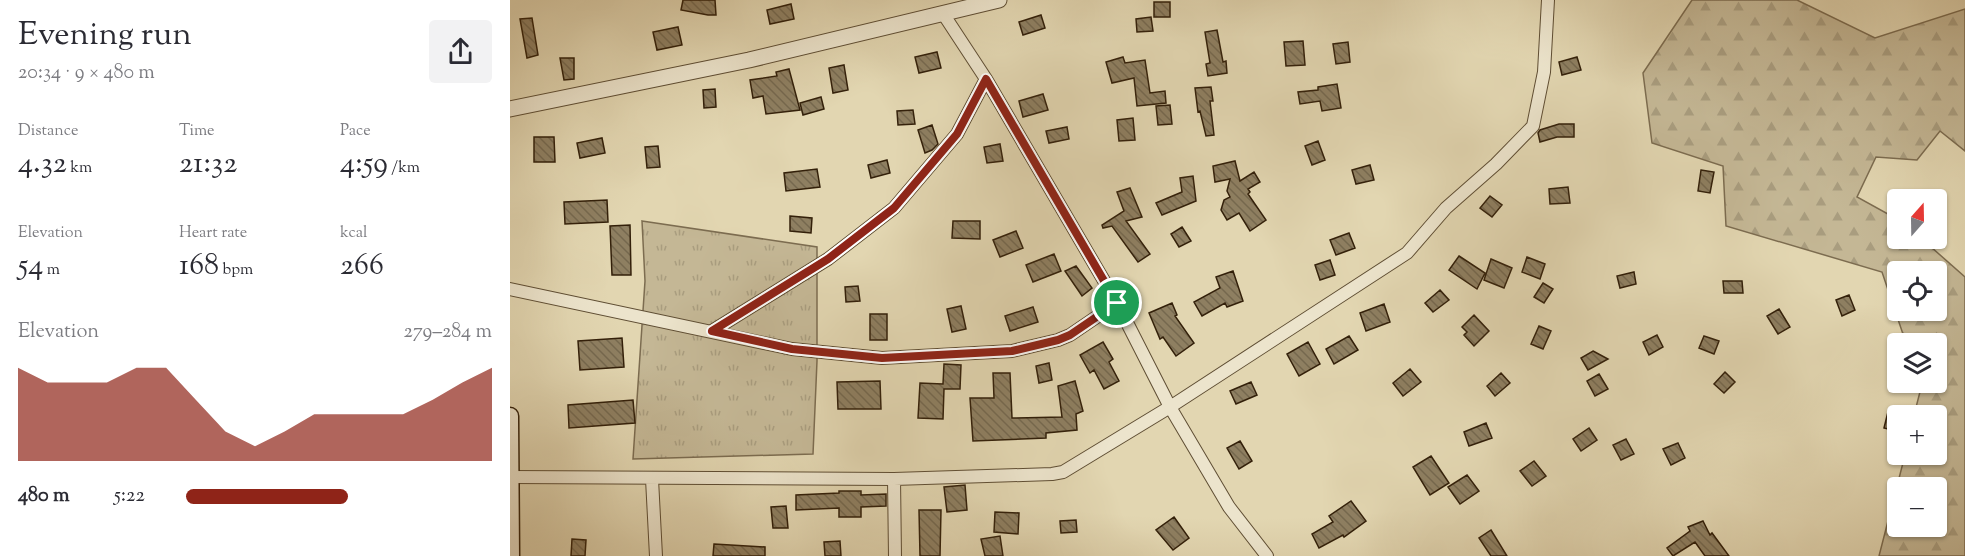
<!DOCTYPE html>
<meta charset="utf-8">
<style>
body{margin:0;font-family:"Sorts Mill Goudy",serif;background:#f2f2f3;color:#2b2b33;height:100vh;display:flex;flex-direction:column;font-size:22px;white-space:nowrap}
*{box-sizing:border-box;margin:0}
p{font-size:20px;color:#7c7c81}
.icon{flex:none;width:33px;height:33px;fill:none;stroke:currentColor;stroke-width:2;stroke-linecap:round;stroke-linejoin:round}
.map{position:relative;flex:1;overflow:hidden}
.side{display:flex;flex-direction:column;background:#fff;width:510px}
.side>*{flex:none}
.needle{width:39px;rotate:20deg}
.controls{position:absolute;left:1377px;top:189px;display:grid;gap:12px}
.controls a{display:grid;place-items:center;width:60px;height:60px;border-radius:6px;background:#fff;box-shadow:0 2px 4px #0004;font-size:30px}
.pin{position:absolute;display:grid;place-items:center;width:51px;height:51px;color:#fff;margin:-26px;border:3px solid #fff;border-radius:50%;box-shadow:0 2px 6px #0007}
.round{display:grid;place-items:center;flex:none;width:63px;height:63px;border-radius:6px;background:#f2f2f3}
.summary{display:flex;align-items:center;justify-content:space-between;height:102px;padding:0 18px}
h1{font-size:33px;font-weight:600;line-height:45px}
.figures{display:grid;grid-template-columns:repeat(3,1fr);gap:9px;height:102px;padding:6px 18px}
.figures div{display:grid;align-content:center}
.figures b{font-size:30px;font-weight:600}
.figures small{font-size:16px;font-weight:400}
.figures p{font-size:16px}
.chart{height:168px;padding:12px 18px}
.chart p{display:flex;justify-content:space-between}
.chart svg{width:100%;height:108px;margin-top:6px;fill:#8f2418;opacity:.7}
ul{padding:0 18px;list-style:none;font-size:20px}
li{display:grid;grid-template-columns:96px 72px 1fr;align-items:center;height:45px}
li i{height:15px;border-radius:8px;background:#8f2418}
main{display:flex;flex:1;min-height:0}
.map>svg:first-child{display:block}
</style>
<main>
<section class="side">
<div class="summary"><div><h1>Evening run</h1><p>20:34 · 9 × 480 m</p></div><a class="round"><svg class="icon" aria-label="share" viewBox="0 0 24 24"><path d="M12 15V3M7 8l5-5 5 5M5 13v7h14v-7"/></svg></a></div>
<div class="figures">
<div><p>Distance</p><b>4.32<small> km</small></b></div>
<div><p>Time</p><b>21:32</b></div>
<div><p>Pace</p><b>4:59<small> /km</small></b></div>
</div>
<div class="figures">
<div><p>Elevation</p><b>54<small> m</small></b></div>
<div><p>Heart rate</p><b>168<small> bpm</small></b></div>
<div><p>kcal</p><b>266</b></div>
</div>
<div class="chart"><p><span>Elevation</span>279–284 m</p>
<svg viewBox="0 0 160 44" preserveAspectRatio="none"><path d="M0 44V6L10 12L20 12L30 12L40 6L50 6L60 19L70 32L80 38L90 32L100 25L110 25L120 25L130 25L140 19L150 12L160 6V44z"/></svg>
</div>
<ul>
<li><b>480 m</b>5:22<i style="width:53%"></i></li>
</ul>
</section>
<div class="map">
<svg width="1455" height="556" viewBox="0 0 1455 556">
<defs>
<pattern id="forest-firs" width="22" height="20" patternUnits="userSpaceOnUse" patternTransform="scale(1.5)"><rect width="22" height="20" fill="#c4b795"/><path d="M5 1l3.5 6h-7zM16 11l3.5 6h-7z" fill="#a99d7f"/></pattern>
<pattern id="park-tufts" width="24" height="20" patternUnits="userSpaceOnUse" patternTransform="scale(1.5)"><rect width="24" height="20" fill="#c4b795"/><path d="M3 7l-1-3M5 7V3M7 7l1-3M15 17l-1-3M17 17v-4M19 17l1-3" fill="none" stroke="#a99d7f"/></pattern>
<pattern id="building-back-hatch" width="6" height="6" patternUnits="userSpaceOnUse" patternTransform="scale(1.5)"><rect width="6" height="6" fill="#8e7f61"/><path d="M-1 5l2 2M0 0l6 6M5-1l2 2" fill="none" stroke="#75684e"/></pattern>
</defs>
<rect width="100%" height="100%" fill="#e2d6b1"/>
<filter id="stains"><feTurbulence type="fractalNoise" baseFrequency=".00333" numOctaves="4"/><feColorMatrix values="0 0 0 0 .2 0 0 0 0 .09 0 0 0 0 .02 0 0 0 .5 -.17"/></filter>
<radialGradient id="worn" r=".72"><stop offset=".6" stop-color="#630" stop-opacity="0"/><stop offset="1" stop-color="#630" stop-opacity=".3"/></radialGradient>
<path fill="url(#forest-firs)" stroke="#7c6c50" stroke-width="1.5" fill-rule="evenodd" d="M1182,0h105l78,38 90,-29v142l-25,-20 -23,29 -41,-3 -19,40 40,22 1,19 24,1 43,38v279h-86l26,-101 31,-1v-38l-22,-1 7,-27 -2,-5 17,-1v-38l-30,-1 -24,-71 -156,-46 -3,-60 -71,-23 -9,-70zM1388,272h38v38h-38zM1388,488h38v38h-38z"/>
<path fill="url(#park-tufts)" stroke="#7c6c50" stroke-width="1.5" d="M132,221l175,26v114l-4,93 -180,5 12,-178z"/>
<path fill="url(#building-back-hatch)" stroke="#33200a" stroke-width="1.5" d="M173,0h32l1,15h-8l-27,-5z
M644,2h16v15h-16z
M281,4l3,15 -24,5 -3,-14z
M531,15l4,13 -22,7 -4,-13z
M641,17l2,14 -16,1 -1,-13z
M22,18l6,37 -11,3 -7,-39z
M168,27l4,18 -25,5 -4,-18z
M707,30l6,32 3,-1 1,12 -19,3 -2,-12 4,-1 -5,-31z
M793,41l2,24 -19,1 -2,-24z
M838,42l2,20 -14,2 -3,-20z
M427,52l4,16 -22,5 -4,-16z
M613,57l2,6 20,-3 5,33 15,-2 1,12 -29,3 -3,-28 -22,5 -6,-21z
M1067,57l4,13 -19,5 -3,-13z
M50,58h14v21l-10,1z
M334,65l4,25 -15,3 -4,-25z
M279,69l11,41 -34,4 -3,-18 -10,2 -3,-18 27,-4 -1,-4z
M827,84l4,24 -19,3 -2,-10 -20,3 -2,-12 20,-2v-3z
M701,87l2,14h-3l4,34 -8,1 -6,-25 -2,1 -3,-24z
M205,89l1,18 -12,1 -1,-18z
M533,94l5,16 -25,7 -4,-16z
M311,97l3,12 -21,6 -3,-12z
M660,105l2,19 -14,1 -2,-19z
M403,110l2,14 -17,1 -1,-14z
M623,118l2,22 -16,1 -2,-21z
M1049,124h15v13h-17l-17,5 -2,-9 2,-3z
M422,125l6,19 -6,6 -7,3 -7,-23z
M557,127l2,12 -20,4 -3,-12z
M24,137h20l1,25h-21z
M92,138l3,15 -25,5 -3,-15z
M808,141l7,19 -13,5 -7,-19z
M490,144l3,17 -16,2 -3,-16z
M148,146l2,21 -13,1 -2,-21z
M377,160l3,13 -19,5 -3,-13z
M725,161l5,20 14,-9 6,10 -12,7 2,3 -2,2 18,26 -16,11 -11,-18 -12,7 -6,-10 3,-10 6,-3 -3,-6 3,-12 -15,3 -2,-16z
M860,165l4,15 -18,4 -4,-14z
M307,169l3,18 -34,4 -2,-18z
M1191,170l13,2 -4,21 -12,-2z
M683,176l3,25 -34,14 -6,-12 26,-11 -2,-14z
M1058,187l2,16 -20,1 -1,-15z
M620,188l12,29 -16,4 24,33 -12,8 -26,-36 -9,2 -1,-3 22,-14 -7,-19z
M980,196l12,9 -10,12 -12,-9z
M97,200l1,22 -43,2 -1,-22z
M280,216l22,2 -1,15 -21,-2z
M443,221h27v18l-28,-1z
M120,225l1,50h-19l-2,-49z
M672,227l9,14 -12,6 -8,-13z
M506,231l7,17 -23,9 -7,-17z
M839,233l6,15 -19,7 -6,-15z
M544,254l7,17 -28,11 -7,-17z
M949,256l26,17 -8,16 -28,-19z
M1017,257l18,7 -5,15 -18,-7z
M981,259l21,9 -8,20 -20,-8z
M820,260l5,15 -15,5 -5,-15z
M566,266l16,22 -10,8 -17,-25z
M723,271l10,30 -16,6 -2,-4 -23,13 -8,-14 26,-14 -4,-11z
M1124,272l2,12 -16,4 -3,-12z
M1213,281h19l1,12h-19z
M1033,283l10,6 -9,14 -10,-6z
M348,286l2,15 -14,1 -1,-15z
M930,290l9,10 -16,12 -8,-9z
M1339,295l6,15 -13,6 -6,-16z
M662,303l5,12 -2,1 19,27 -18,13 -13,-19 -3,2 -11,-26z
M874,304l6,18 -24,9 -6,-18z
M451,306l5,23 -14,3 -5,-23z
M523,307l5,15 -28,9 -5,-15z
M1269,309l11,18 -12,7 -11,-18z
M360,314h17v26h-17z
M964,315l15,16 -15,15 -10,-11 3,-3 -5,-5z
M1029,326l12,5 -8,18 -12,-5z
M1147,335l6,12 -14,8 -6,-13z
M839,336l9,14 -24,14 -8,-15z
M1194,336l15,5 -5,13 -15,-6z
M112,338l2,29 -44,3 -2,-29z
M593,342l10,17 -4,3 10,19 -15,8 -10,-19 -4,3 -10,-18z
M798,342l12,22 -21,12 -12,-22z
M1083,351l15,8 -20,11 -7,-12z
M539,363l3,17 -13,3 -3,-17z
M434,364l17,1 -1,24h-16l-1,30 -25,-1 2,-35 23,1z
M900,369l11,13 -18,14 -10,-13z
M1215,372l10,10 -11,11 -10,-9z
M483,373h17l2,45 50,-1 -4,-31 17,-5 8,30 -7,3 1,16 -31,3v5l-73,3 -3,-43h24z
M991,373l9,10 -15,13 -8,-10z
M1089,374l9,15 -13,7 -8,-15z
M370,381l1,28h-43l-1,-27z
M741,382l6,13 -21,9 -6,-13z
M123,400l2,23 -66,5 -1,-23z
M1378,412l12,3 -2,1 -2,15 -12,-3z
M976,423l6,15 -23,8 -5,-14z
M1079,428l8,12 -16,11 -8,-12z
M1116,439l8,15 -13,6 -8,-15z
M730,441l12,20 -13,8 -12,-21z
M1168,443l7,15 -14,7 -8,-16z
M921,456l18,27 -19,12 -17,-28z
M1024,461l12,15 -14,10 -12,-15z
M957,475l12,16 -19,13 -12,-17z
M455,485l2,25 -20,2 -3,-25z
M329,491h22v4l25,-1v12l-25,1v10h-22v-9l-43,2v-15l43,-2z
M841,501l15,20 -22,16 -1,-2 -24,13 -7,-14 21,-12 -4,-6z
M276,506l2,22h-15l-2,-21z
M409,510h22l-1,46h-20z
M485,512l24,1 -1,21 -24,-2z
M664,517l15,21 -16,12 -17,-20z
M566,520l1,12 -16,1 -1,-12z
M1193,521l7,14 2,-2 17,23h-24l-10,-14 -22,14 -6,-8 23,-17 -2,-4z
M981,530l16,26h-16l-12,-18z
M490,536l3,20h-18l-4,-17z
M62,539l14,1 -1,16h-14z
M330,541l1,15h-16l-1,-14z
M204,544l51,3v9h-52z"/>
<g fill="none" stroke-linecap="round" stroke-linejoin="round">
<defs>
<path id="minor" d="M434,15l42,64 131,224 53,104 59,100 38,49
M0,289l282,60 90,9 130,-7 46,-11 12,-5 47,-32
M202,331l116,-72 66,-51 63,-74 29,-55
M1,477l383,2 158,-5 11,-2 107,-65 237,-154 39,-45 50,-44 37,-38 11,-54 4,-72
M142,479l4,77
M384,479l1,77"/>
<path id="tertiary" d="M0,109l239,-49 250,-60"/>
<path id="secondary" d="M0,416l1,140"/>
</defs>
<use href="#minor" stroke="#5f4e34" stroke-width="14"/>
<use href="#tertiary" stroke="#5f4e34" stroke-width="17"/>
<use href="#secondary" stroke="#33200a" stroke-width="19"/>
<use href="#minor" stroke="#ece4cc" stroke-width="12"/>
<use href="#tertiary" stroke="#ece4cc" stroke-width="15"/>
<use href="#secondary" stroke="#ece4cc" stroke-width="16"/>
</g>
<g fill="none" stroke-linecap="round" stroke-linejoin="round">
<defs>
<path id="route" d="M476,79l131,224 -47,32 -12,5 -46,11 -130,7 -90,-9 -80,-18 116,-72 66,-51 63,-74z"/>
</defs>
<use href="#route" stroke="#fff" stroke-width="12"/>
<use href="#route" stroke="#8f2418" stroke-width="8"/>
</g>
<rect width="100%" height="100%" filter="url(#stains)"/>
<rect width="100%" height="100%" fill="url(#worn)"/>
</svg>
<div class="controls">
<a><svg class="needle" viewBox="-14 -14 28 28"><path d="M0-13l5 13h-10z" fill="#e53935"/><path d="M0 13l5-13h-10z" fill="#7c7c81"/></svg></a>
<a><svg class="icon" aria-label="locate" viewBox="0 0 24 24"><circle cx="12" cy="12" r="6"/><path d="M12 2v4M12 18v4M2 12h4M18 12h4"/></svg></a>
<a><svg class="icon" aria-label="layers" viewBox="0 0 24 24"><path d="M12 4l9 5-9 5-9-5zM3 14l9 5 9-5"/></svg></a>
<a>+</a>
<a>−</a>
</div>
<div class="pin" style="left:607px;top:303px;background:#1e9e55"><svg class="icon" aria-label="arrive" viewBox="0 0 24 24"><path d="M6 21V4h12l-3 4 3 4H6"/></svg></div>
</div>
</main>
